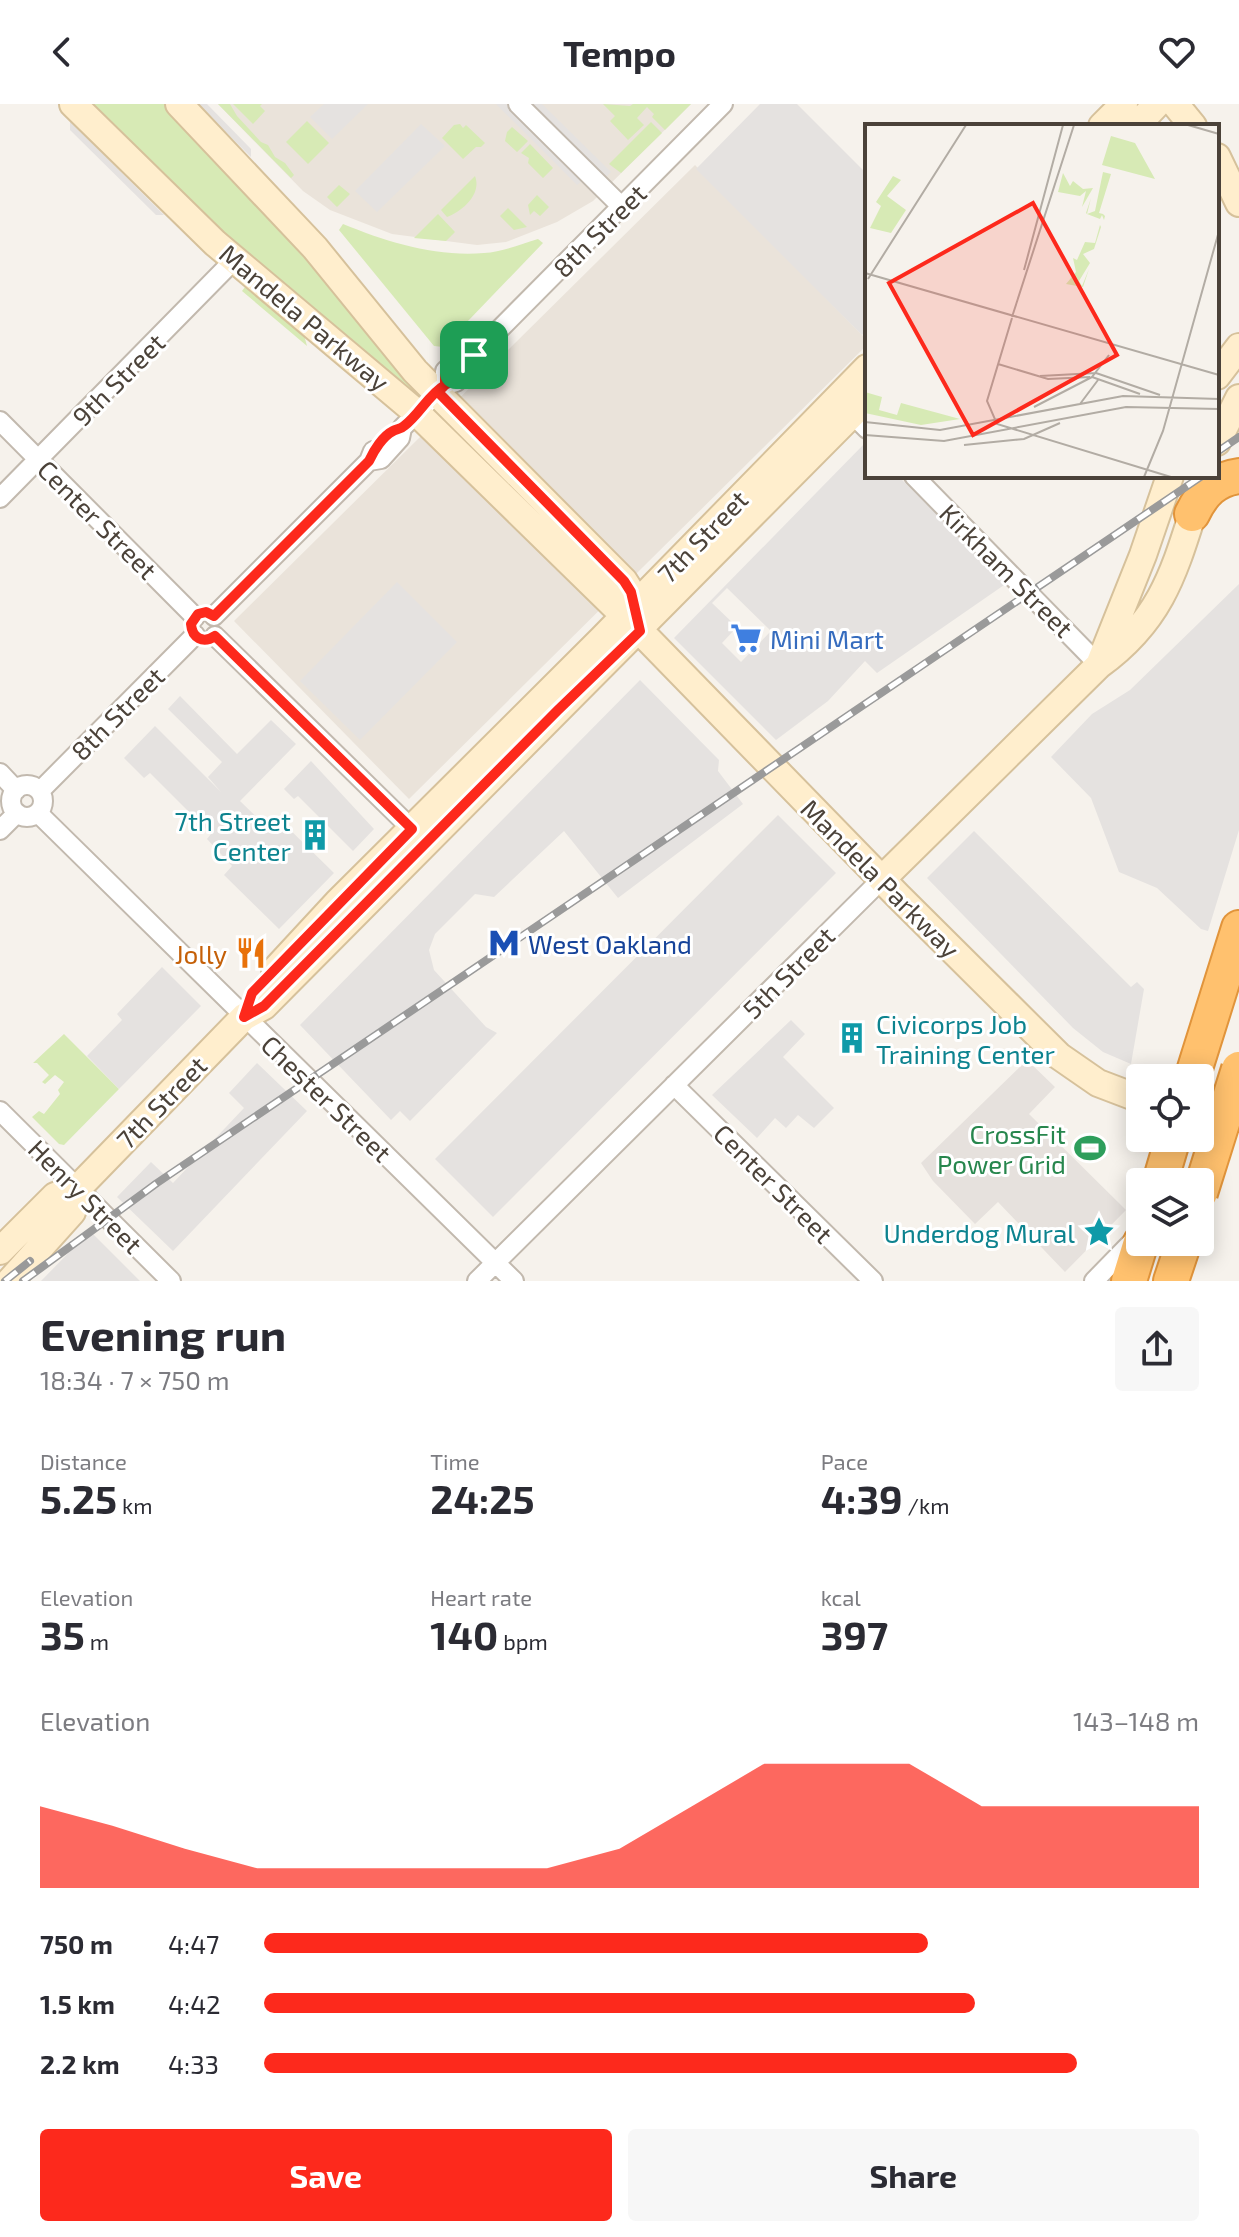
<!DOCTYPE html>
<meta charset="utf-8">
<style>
body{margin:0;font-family:"Exo 2",sans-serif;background:#f7f7f7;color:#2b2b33;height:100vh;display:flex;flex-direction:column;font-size:30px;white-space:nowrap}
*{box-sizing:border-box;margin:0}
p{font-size:26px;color:#7c7c81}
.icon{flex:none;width:44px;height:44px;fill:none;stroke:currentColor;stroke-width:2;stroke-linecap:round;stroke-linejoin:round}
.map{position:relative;height:1177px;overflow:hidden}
.side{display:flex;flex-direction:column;background:#fff;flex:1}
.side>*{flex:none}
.controls{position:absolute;left:1126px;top:960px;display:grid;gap:16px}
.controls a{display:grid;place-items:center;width:88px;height:88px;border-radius:8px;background:#fff;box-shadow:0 4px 20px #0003;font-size:40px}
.pin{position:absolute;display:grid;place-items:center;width:68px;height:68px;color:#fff;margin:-34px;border-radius:16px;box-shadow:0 4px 12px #0006}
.round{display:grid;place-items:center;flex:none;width:84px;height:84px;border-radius:8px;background:#f7f7f7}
.head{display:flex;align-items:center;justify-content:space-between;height:136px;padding:0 40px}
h1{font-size:44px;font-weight:700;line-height:60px}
.figures{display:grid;grid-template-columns:repeat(3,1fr);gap:12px;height:136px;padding:8px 40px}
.figures div{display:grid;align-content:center}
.figures b{font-size:40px;font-weight:700}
.figures small{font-size:22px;font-weight:400}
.figures p{font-size:22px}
.chart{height:224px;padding:16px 40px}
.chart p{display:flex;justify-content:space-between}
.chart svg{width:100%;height:144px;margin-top:8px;fill:#fd291c;opacity:.7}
.button{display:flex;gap:16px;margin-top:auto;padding:16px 40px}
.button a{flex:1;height:92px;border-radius:8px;background:#fd291c;color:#fff;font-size:32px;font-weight:700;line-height:92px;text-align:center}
.button a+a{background:#f7f7f7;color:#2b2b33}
ul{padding:0 40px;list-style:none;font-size:26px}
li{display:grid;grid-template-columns:128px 96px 1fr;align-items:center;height:60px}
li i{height:20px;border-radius:10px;background:#fd291c}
header{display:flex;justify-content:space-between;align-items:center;height:104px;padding:0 40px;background:#fff;font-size:36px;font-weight:700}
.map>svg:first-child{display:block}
</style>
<header><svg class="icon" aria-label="back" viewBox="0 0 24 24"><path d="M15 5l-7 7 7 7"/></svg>Tempo<svg class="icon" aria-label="heart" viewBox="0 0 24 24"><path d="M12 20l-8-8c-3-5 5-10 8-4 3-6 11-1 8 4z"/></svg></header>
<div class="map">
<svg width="1239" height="1177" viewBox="0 0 1239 1177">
<rect width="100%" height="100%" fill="#f6f2ec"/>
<path fill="#eae3da" d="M218,0h473l-98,97 -36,21 -51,20 -29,3 -85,-11 -62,-24 -27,-19z
M695,61l172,175v5l-458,454 -175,-178z"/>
<path fill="#e6e1dd" d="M1027,956l28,27 -26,27 97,96 -61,62 -67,-70 -23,22 -42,-43 -12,-18z"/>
<path fill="#d7eab5" d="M88,0h77l111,113 138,172h-7l-176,-145z
M218,0h12l7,12 24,26 7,3 7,12 10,6 9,12 -3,3z
M233,0h29l-2,2 5,5 -12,13z
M603,0l27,2 3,-2h58l-26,26 -13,-13 2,-3 -7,-7 -10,11 7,7 -16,15 -18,-19 5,-5z
M307,17l22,22 -21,21 -22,-22z
M651,18l11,11 -41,40 -12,-9z
M460,20l3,4 3,-3 19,18 -4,4h-5l-13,12 -21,-21 12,-13z
M512,23l16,14 -11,11 -12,-11 2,-9z
M530,40l23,24 -10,10 -15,-15 1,-5 -8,-5z
M475,72c7,18 -12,35 -28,41l-6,-7z
M339,81l11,9 -13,13 -10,-10z
M537,91l12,12 -9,9 -6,-5 -4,4 -2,-10z
M508,104l19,19 -13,3 -14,-14z
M438,110l17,18 -9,9 -32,-3z
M343,120c44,18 92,33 141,29 18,-1 37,-9 54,-14l5,4 -100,104 -9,-1 -95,-116z
M245,183l59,48 3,11 -65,-55z
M64,930l55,55 -55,56 -5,-1 -27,-27 7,-6 5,3 16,-20 -2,-4 6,-8 -9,-7 -10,9 -3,-2 7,-7 -12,-12h-4z"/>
<path fill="#e5e2e0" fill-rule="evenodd" d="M197,0h10l44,45v8z
M324,0h44l-36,35 -22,-22z
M496,0h10l77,76 -6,5z
M533,0h9l69,68 -5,5z
M760,0h37l67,67 3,-1v160l-5,5 -166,-166z
M70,17l94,94h-8l-86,-85z
M421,20l24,22 -68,66 -22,-21z
M865,339l2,3v30h31l109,107 -130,90 -12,-12 -37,40 -52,39 -102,-102zM727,484l44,43 -30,31 -19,-19 15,-16 -25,-24z
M397,478l60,60 -97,98 -60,-59z
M1239,480v246l-31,101 -7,-2 -44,-41 -38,-16 -28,-74 -40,-41 41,-43 38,-24z
M640,576l79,80 -1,11 25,33 -125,94 -54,-67 -70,66 -19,-3 -40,40 -6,16 5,20 52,57 11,6 -87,88 -10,-10 -9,9 -91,-95z
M180,592l57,58 34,-34 25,24 -56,57 27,26 10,-10 57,56 -55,56 -55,-54 8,-9 -25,-27 4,-5 -61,-61 -6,5 -20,-20 31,-32 66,66 -13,-15 14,-15 -54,-53z
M311,657l63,68 -21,22 -55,-55 -4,3 -10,-10z
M778,711l58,58 -343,344 -58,-58z
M974,727l157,156 6,-5 7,7 -13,75 -28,-12 -30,-24 -146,-150z
M162,863l39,39 -82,83 -32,-33 35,-36 -5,-6z
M791,916l14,14 -22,23 51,51 -20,20 -16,-13 -12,13 -11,-10 -18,20 -45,-43z
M257,959l50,48 -134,140 -56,-54 34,-35 22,21 71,-75 -15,-15z
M90,1127l50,50h-99z"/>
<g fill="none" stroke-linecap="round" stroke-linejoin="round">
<defs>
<path id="street" d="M518,0l104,103
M445,281v-14l17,-16h12
M852,310l15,15
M0,317l195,196
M369,357l12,-2 19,-21 2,-10 43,-43 11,-3 16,-15 2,-12 249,-251
M914,372l185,189
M0,394l235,-239
M214,512l155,-155 4,-10
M215,532l203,199
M0,669l16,17
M11 697a16 16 0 1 1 32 0a16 16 0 1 1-32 0Z
M40,687l155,-156
M38,709l476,468
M0,726l17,-17
M674,981l199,196
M0,1007l171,170
M477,1177l406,-403
M1094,1177l41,-42"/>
<path id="secondary" d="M73,0l142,139 202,170 223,218 258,265 161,160 39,27 42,16
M179,0l136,144 100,123 209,210 7,11 6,26
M1175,0l18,22
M1102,22l22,-22
M1136,22l21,-22
M1217,53l22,46
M1217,272l22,-29
M1217,338l22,-44
M1099,561l44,-110 27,-79
M883,774l216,-213c65,-47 76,-97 99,-168
M275,866l62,-67 265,-264 265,-271
M1200,998l39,-6
M0,1147l55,-55 23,-8 166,-171 20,-11c200,-203 403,-403 603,-607
M10,1177l62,-69 6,-24"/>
<path id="highway" d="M1192,410c10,-21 23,-35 47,-38
M1192,974l47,-150
M1160,1078l13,-44
M1129,1177l12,-39
M1171,1177l13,-39"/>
</defs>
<use href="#street" stroke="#c2b9ae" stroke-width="22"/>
<use href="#secondary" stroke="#d6c19b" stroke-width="30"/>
<use href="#highway" stroke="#e1943b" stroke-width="38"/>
<use href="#street" stroke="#fff" stroke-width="18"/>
<use href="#secondary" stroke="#ffeecd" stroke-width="26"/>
<use href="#highway" stroke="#ffc16e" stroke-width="34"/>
<defs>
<path id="rail" d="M1217,348l22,-15
M5,1177l25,-20
M23,1177l134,-98 1045,-707"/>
</defs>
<use href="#rail" stroke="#9a9a9a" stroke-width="8"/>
<use href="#rail" stroke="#fff" stroke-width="5" stroke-dasharray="15" stroke-linecap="butt"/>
<defs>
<path id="highway-bridge" d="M1200,1089l39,-124"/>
</defs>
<use href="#highway-bridge" stroke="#e1943b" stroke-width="38" stroke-linecap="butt"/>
<use href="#highway-bridge" stroke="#ffc16e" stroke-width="34"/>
</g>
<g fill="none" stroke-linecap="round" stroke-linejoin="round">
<defs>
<path id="route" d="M474,251c-3,21 -13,21 -29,30 -16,9 -26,30 -41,41 -3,3 -7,3 -11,5 -10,5 -19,19 -24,30l-155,155 -8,-4 -8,2 -7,10c1,14 12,20 24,12l197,193 -160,164 -8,24 20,-11 294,-296 82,-79 -9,-39 -7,-11 -186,-189 7,-7v-14l17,-16h12"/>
</defs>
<use href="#route" stroke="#fff" stroke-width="16"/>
<use href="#route" stroke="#fd291c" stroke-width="10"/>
</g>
<defs>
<symbol id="supermarket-bare" viewBox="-9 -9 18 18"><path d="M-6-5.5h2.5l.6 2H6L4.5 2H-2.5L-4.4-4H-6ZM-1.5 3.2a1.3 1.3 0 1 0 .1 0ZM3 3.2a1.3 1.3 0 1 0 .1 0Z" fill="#3f7fe0" stroke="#fff" stroke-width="2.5" paint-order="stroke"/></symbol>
<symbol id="building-bare" viewBox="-9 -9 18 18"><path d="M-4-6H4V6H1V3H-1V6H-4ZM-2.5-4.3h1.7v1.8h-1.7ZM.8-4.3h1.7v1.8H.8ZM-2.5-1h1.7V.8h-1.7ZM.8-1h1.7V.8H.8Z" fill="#0f9aa8" stroke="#fff" stroke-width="2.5" paint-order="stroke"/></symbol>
<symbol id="metro-bare" viewBox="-9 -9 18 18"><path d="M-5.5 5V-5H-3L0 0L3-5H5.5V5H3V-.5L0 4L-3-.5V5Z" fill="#1a4fb4" stroke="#fff" stroke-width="2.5" paint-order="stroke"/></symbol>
<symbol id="restaurant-bare" viewBox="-9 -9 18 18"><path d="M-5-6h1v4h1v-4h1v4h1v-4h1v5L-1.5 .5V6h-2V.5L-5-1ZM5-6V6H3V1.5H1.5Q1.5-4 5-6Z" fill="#e8710a" stroke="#fff" stroke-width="2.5" paint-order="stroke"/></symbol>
<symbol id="stadium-bare" viewBox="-9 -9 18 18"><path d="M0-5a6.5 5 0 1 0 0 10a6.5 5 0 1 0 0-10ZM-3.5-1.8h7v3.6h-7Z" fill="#2e9e5b" stroke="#fff" stroke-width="2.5" paint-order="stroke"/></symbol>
<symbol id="sight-bare" viewBox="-9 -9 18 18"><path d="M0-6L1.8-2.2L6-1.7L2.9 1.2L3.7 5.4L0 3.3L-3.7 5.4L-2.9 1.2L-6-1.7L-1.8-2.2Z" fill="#0f9aa8" stroke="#fff" stroke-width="2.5" paint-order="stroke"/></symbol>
</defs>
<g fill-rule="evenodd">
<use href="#supermarket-bare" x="724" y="512" width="44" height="44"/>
<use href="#building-bare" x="293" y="709" width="44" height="44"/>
<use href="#metro-bare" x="482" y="817" width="44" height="44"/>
<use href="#restaurant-bare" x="229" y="827" width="44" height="44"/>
<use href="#building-bare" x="830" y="912" width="44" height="44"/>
<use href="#stadium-bare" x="1068" y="1022" width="44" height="44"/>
<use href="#sight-bare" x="1077" y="1106" width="44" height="44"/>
</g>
<g text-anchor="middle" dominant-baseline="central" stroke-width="6" stroke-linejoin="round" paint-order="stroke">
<g font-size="26" fill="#4b4239" stroke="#fff">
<text transform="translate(599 126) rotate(-45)">8th Street</text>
<text transform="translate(305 213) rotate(40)">Mandela Parkway</text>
<text transform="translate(118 275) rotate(-45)">9th Street</text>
<text transform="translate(98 415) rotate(45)">Center Street</text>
<text transform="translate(702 432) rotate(-46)">7th Street</text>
<text transform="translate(1007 466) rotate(45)">Kirkham Street</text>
<text transform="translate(117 609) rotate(-45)">8th Street</text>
<text transform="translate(881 774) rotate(45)">Mandela Parkway</text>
<text transform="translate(788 868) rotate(-45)">5th Street</text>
<text transform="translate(327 994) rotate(44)">Chester Street</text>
<text transform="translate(161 998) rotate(-46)">7th Street</text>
<text transform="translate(774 1079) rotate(45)">Center Street</text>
<text transform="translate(86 1092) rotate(45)">Henry Street</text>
</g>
<g font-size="26" fill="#366cbe" stroke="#fff" text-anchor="start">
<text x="770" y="534">Mini Mart</text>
</g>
<g font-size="26" fill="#0d838f" stroke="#fff" text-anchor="end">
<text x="291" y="716">7th Street<tspan x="291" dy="30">Center</tspan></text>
<text x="876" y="919" text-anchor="start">Civicorps Job<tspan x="876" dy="30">Training Center</tspan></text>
<text x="1075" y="1128">Underdog Mural</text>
</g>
<g font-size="26" fill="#164399" stroke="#fff" text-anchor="start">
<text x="528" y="839">West Oakland</text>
</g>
<g font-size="26" fill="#c56008" stroke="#fff" text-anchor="end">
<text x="227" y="849">Jolly</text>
</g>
<g font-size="26" fill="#27864d" stroke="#fff" text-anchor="end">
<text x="1066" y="1029">CrossFit<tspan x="1066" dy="30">Power Grid</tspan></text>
</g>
</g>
<g transform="translate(865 20)">
<rect width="354" height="354" fill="#f6f2ec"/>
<path d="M246,12l24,7 20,36 -53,-14zM238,48l8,2 -12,39 4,1 2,2 -1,4 -2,-5 -2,4 -13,-5 -1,-1 5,-15 -4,16 8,-3zM198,49l7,13 3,-5 10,8 10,-1 -11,19 4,-16 -6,5 -22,-4zM28,52l8,4 -14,16 19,14 -15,23 -21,-5 11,-22 -5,-4zM235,101l1,2 -7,22 -11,5 7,9 -11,18 3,5 7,-17 -6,18 -17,-3 10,-12 -3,-14 4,2 8,-18 10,1zM0,268l17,5 -3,13 18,5 4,-12 59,16 -39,6 -56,-12z" fill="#d7eab5"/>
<path fill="none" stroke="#b2aca4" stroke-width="2" d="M323,1l31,9M159,146l39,-145M0,149l354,102M3,155l98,-154M147,193l62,-192M147,194l-25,83 10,23 174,53M244,231l-17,22 48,17M133,240l50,15 42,-2M231,249l64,22M175,252l56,-3M215,280l18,-24M169,283l58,-30M0,298l75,8 183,-34 96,3M0,311l79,6 182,-34 93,2M99,321l60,-6 36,-16M279,353l19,-46 56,-200"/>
<path fill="#fd291c" fill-opacity="0.15" stroke="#fd291c" stroke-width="4" d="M168,79l84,152 -144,80 -84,-152z"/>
<rect width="354" height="354" fill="none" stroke="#4b4239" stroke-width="4"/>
</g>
</svg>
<div class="controls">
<a><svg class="icon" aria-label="locate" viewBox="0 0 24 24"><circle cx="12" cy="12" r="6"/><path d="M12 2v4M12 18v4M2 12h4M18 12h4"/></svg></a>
<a><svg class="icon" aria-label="layers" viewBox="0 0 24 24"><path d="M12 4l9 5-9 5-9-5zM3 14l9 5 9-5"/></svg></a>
</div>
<div class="pin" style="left:474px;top:251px;background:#1e9e55"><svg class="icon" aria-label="arrive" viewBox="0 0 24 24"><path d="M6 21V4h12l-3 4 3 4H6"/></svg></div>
</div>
<section class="side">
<div class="head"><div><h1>Evening run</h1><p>18:34 · 7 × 750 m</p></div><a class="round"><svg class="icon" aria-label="share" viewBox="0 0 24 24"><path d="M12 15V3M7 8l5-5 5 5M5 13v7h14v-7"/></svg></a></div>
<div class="figures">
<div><p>Distance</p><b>5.25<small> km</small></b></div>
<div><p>Time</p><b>24:25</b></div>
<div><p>Pace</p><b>4:39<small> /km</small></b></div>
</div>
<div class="figures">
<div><p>Elevation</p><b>35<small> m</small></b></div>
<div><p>Heart rate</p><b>140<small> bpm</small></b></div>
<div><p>kcal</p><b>397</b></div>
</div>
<div class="chart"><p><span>Elevation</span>143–148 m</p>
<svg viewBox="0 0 160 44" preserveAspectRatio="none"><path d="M0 44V19L10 25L20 32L30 38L40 38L50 38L60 38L70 38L80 32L90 19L100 6L110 6L120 6L130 19L140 19L150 19L160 19V44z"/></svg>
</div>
<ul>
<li><b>750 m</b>4:47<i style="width:71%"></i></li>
<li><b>1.5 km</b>4:42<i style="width:76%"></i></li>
<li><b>2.2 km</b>4:33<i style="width:87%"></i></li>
</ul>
<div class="button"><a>Save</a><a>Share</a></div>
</section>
